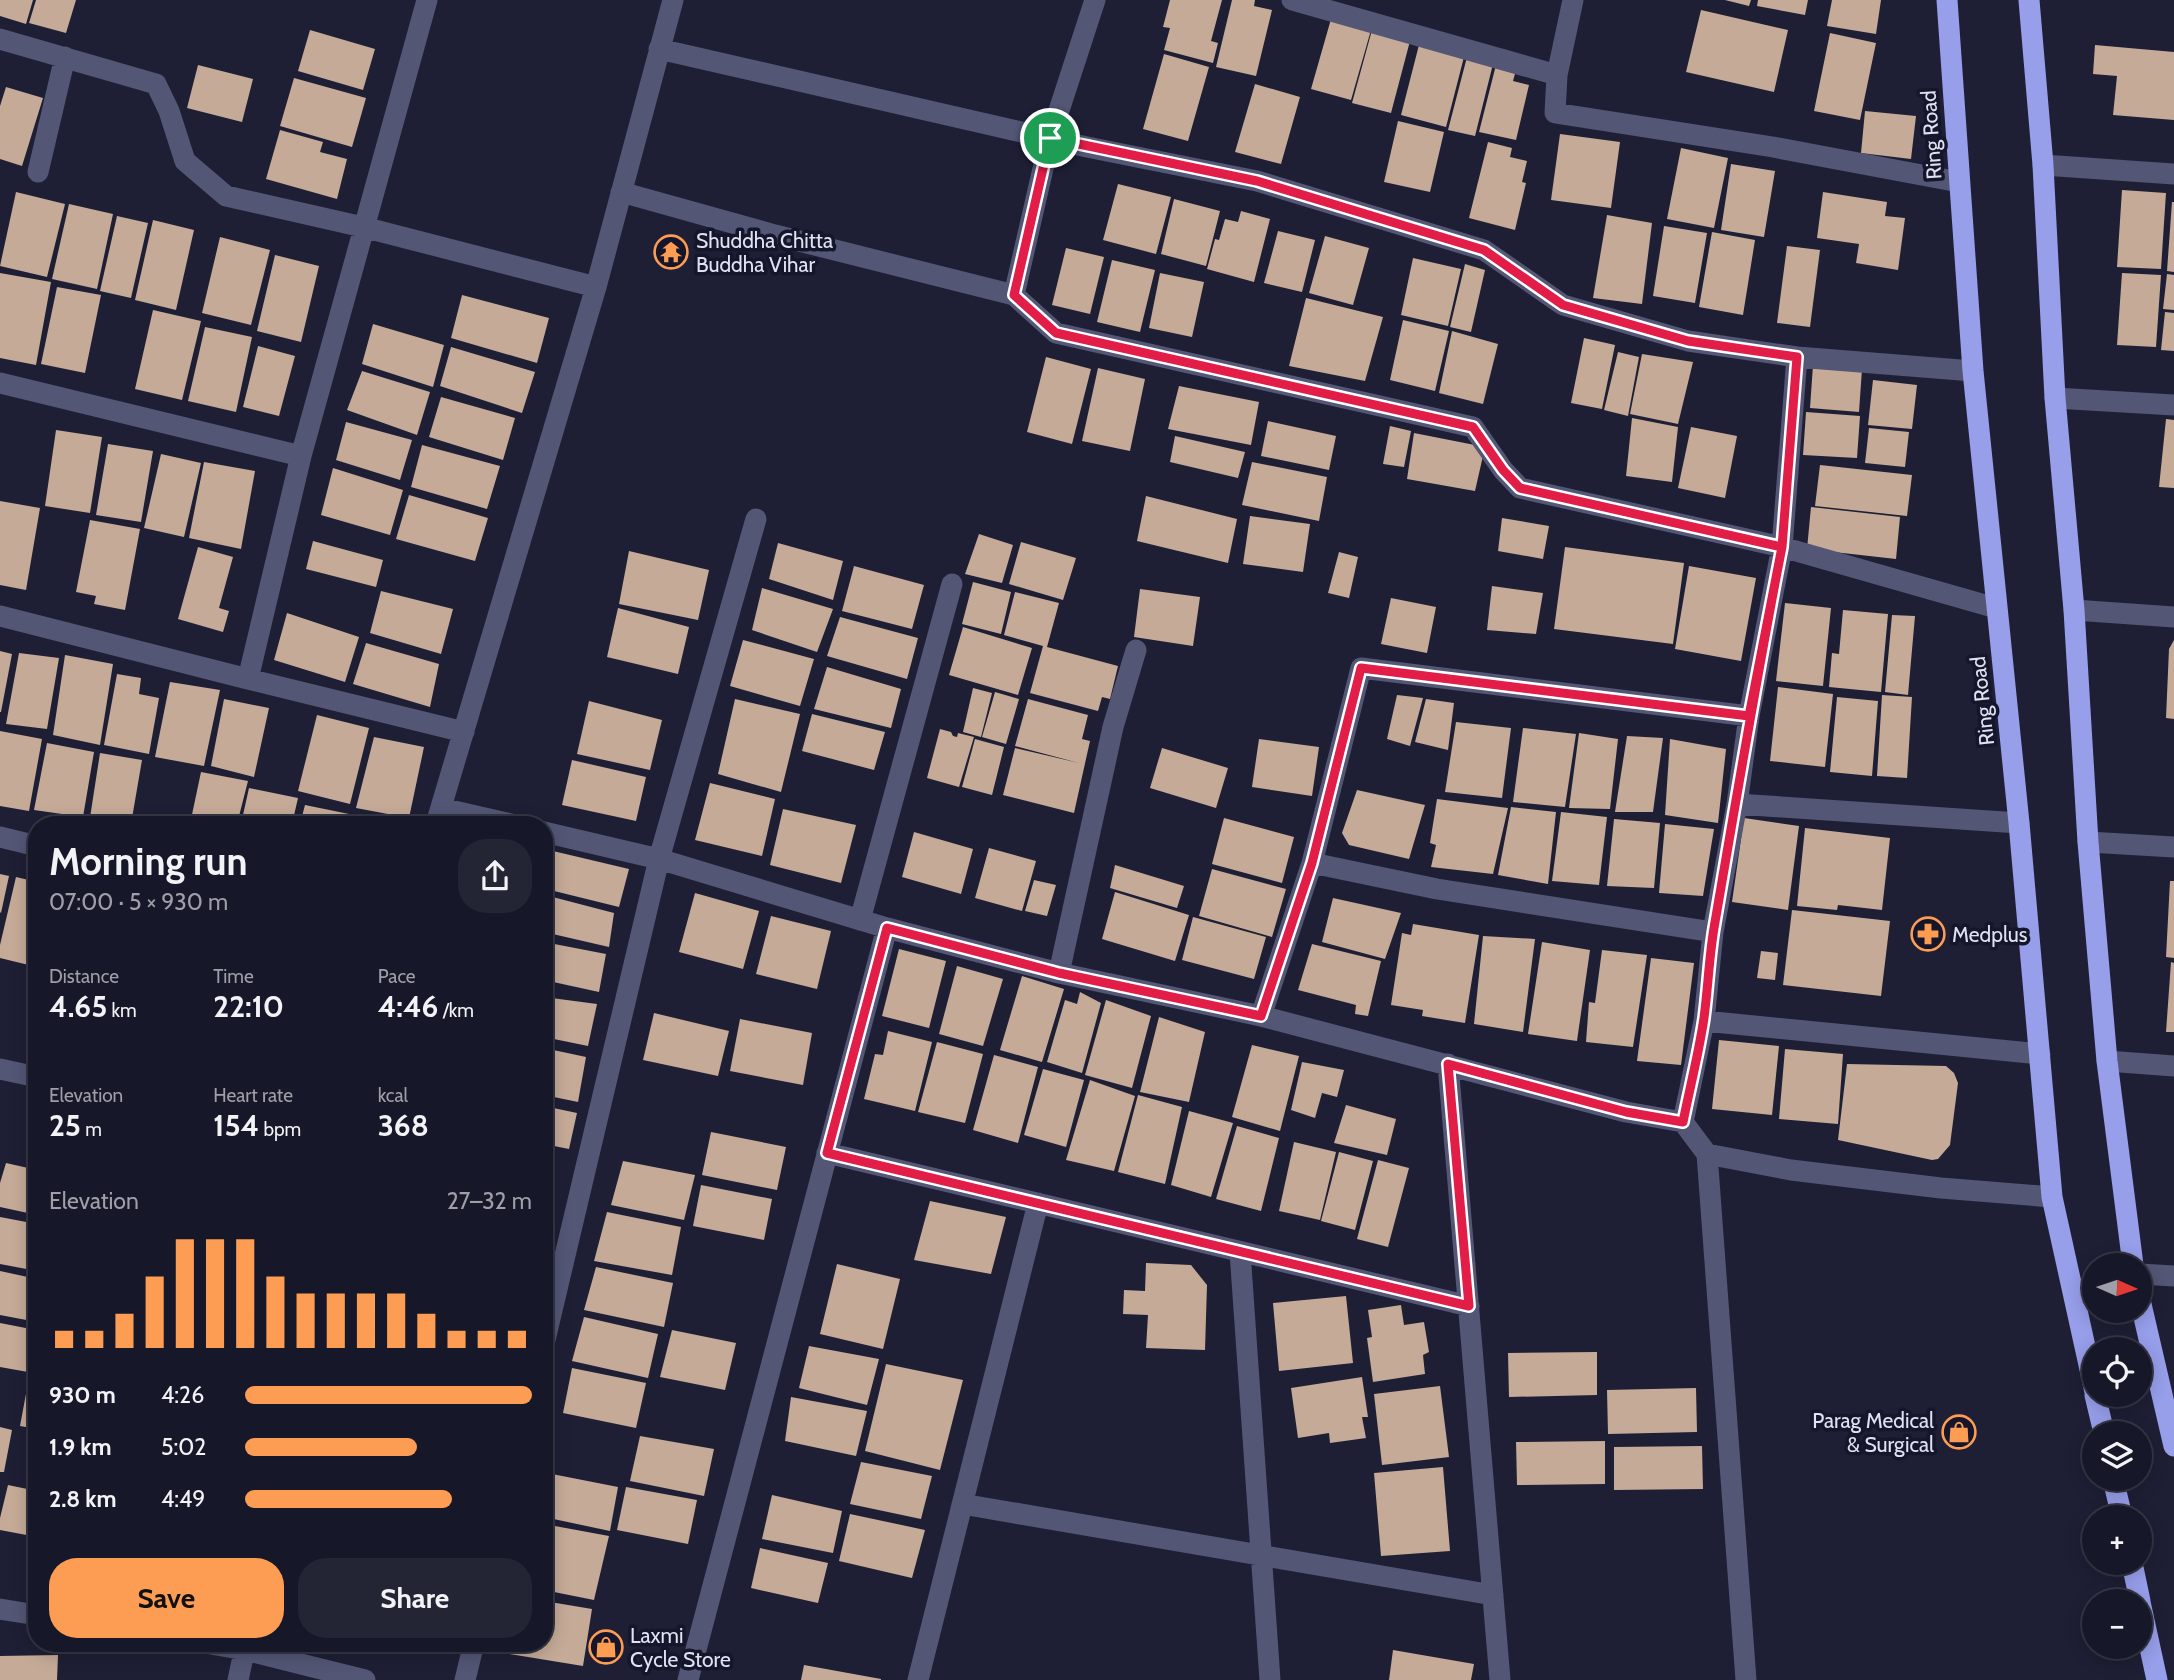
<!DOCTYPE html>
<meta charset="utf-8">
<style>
body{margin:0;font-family:Cabin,sans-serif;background:#232434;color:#f1f3f6;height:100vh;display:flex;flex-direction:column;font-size:26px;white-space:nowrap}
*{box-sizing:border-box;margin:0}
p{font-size:23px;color:#9e9fa8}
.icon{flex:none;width:38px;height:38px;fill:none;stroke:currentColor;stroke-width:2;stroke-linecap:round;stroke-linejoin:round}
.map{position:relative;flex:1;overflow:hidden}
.sheet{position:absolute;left:28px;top:816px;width:525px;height:836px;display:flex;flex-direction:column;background:#161728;border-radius:28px;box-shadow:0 4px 18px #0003,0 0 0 2px #353645}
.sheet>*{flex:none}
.needle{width:46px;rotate:93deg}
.tools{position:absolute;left:2082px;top:1253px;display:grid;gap:14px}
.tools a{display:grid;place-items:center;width:70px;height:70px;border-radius:50%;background:#161728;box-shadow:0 4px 18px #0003,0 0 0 2px #353645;font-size:35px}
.pin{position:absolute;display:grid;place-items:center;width:60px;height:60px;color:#fff;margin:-30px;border:4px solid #fff;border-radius:50%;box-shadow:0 2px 7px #0007}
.round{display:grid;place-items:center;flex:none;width:74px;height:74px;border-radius:28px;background:#232434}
.summary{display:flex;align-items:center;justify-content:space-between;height:119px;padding:0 21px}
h1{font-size:38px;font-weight:700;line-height:52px}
.metrics{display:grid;grid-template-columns:repeat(3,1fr);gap:10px;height:119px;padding:7px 21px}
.metrics div{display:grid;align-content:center}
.metrics b{font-size:30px;font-weight:700}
.metrics small{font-size:19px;font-weight:400}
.metrics p{font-size:19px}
.chart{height:196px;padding:14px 21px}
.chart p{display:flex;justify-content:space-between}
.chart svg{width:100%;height:126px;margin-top:7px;stroke:#fc9d53;stroke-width:6}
.button{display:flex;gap:14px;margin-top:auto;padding:14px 21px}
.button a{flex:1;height:80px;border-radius:28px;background:#fc9d53;color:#111;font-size:28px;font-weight:700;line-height:80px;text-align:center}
.button a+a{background:#232434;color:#f1f3f6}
ul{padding:0 21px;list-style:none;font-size:23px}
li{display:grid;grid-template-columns:112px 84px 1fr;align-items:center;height:52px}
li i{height:18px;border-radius:9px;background:#fc9d53}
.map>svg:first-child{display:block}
</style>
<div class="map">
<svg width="2174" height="1680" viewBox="0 0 2174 1680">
<rect width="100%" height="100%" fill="#1e1f35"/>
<path fill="#c5aa97" d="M0,0h33l-7,24 -26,-8z
M36,0h40l-10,33 -37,-10z
M1170,0h52l-11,41 7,2 -5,20 -49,-13 6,-22 -7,-1z
M1232,0h23l-1,6 18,4 -16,66 -40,-9z
M1725,0h26l-2,6z
M1758,0h50l-3,15 -48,-9z
M1832,0h49l-5,34 -49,-8z
M1701,10l87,20 -14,62 -88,-20z
M1331,19l40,11 -20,70 -40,-11z
M310,30l65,19 -12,41 -65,-19z
M1372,30l38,11 -19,72 -39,-10z
M1830,33l46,10 -16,77 -46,-9z
M1420,41l45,12 -19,74 -45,-12z
M2095,45l79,7v68l-61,-5 4,-39 -24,-2z
M1164,54l45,13 -21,74 -45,-12z
M1467,57l26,7 -18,72 -27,-6z
M198,65l55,14 -11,43 -55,-14z
M1496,65l20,5 -3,11 16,4 -13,55 -37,-8z
M294,78l72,20 -14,49 -72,-21z
M1255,84l45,13 -19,67 -46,-12z
M6,87l37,11 -21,68 -22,-7v-53z
M1865,111l51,5 -5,43 -50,-6z
M1398,121l46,11 -14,60 -46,-10z
M280,130l43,12 -3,10 27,7 -10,40 -71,-20z
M1560,134l60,8 -9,66 -60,-8z
M1488,142l24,6 -2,9 17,4 -5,21 4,1 -11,47 -46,-12z
M1681,148l47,10 -14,70 -47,-9z
M1731,164l44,7 -11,66 -43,-7z
M1118,184l53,13 -15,57 -53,-14z
M2122,190l44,3 -5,76 -44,-2z
M16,192l49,12 -18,73 -47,-11z
M1823,192l64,10 -2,14 20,2 -7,52 -42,-7 3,-19 -42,-6z
M1174,199l46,12 -14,55 -45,-12z
M2172,202h2v70l-7,-1z
M69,204l44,10 -16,75 -45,-10z
M1241,211l29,8 -16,63 -47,-13 8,-30 4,1 6,-21 13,3z
M1607,215l45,8 -10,81 -49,-6z
M117,216l31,7 -17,75 -31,-7z
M153,220l41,10 -18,80 -41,-10z
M1664,226l43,7 -12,70 -42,-7z
M1278,231l37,9 -13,52 -38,-9z
M1712,232l43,8 -12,75 -44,-8z
M1325,236l44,12 -16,57 -44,-12z
M220,237l50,13 -19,75 -49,-12z
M1787,246l33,4 -10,77 -33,-4z
M1066,248l38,9 -14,57 -38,-9z
M275,255l44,11 -18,76 -44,-11z
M1413,258l48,11 -13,57 -47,-11z
M1112,260l43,10 -15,62 -43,-10z
M1465,264l20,6 -14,62 -21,-5z
M0,273l51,9 -15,83 -36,-7z
M1160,273l44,9 -12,55 -43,-9z
M2122,273l39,2 -5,72 -39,-2z
M2167,274l7,1v35l-11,-1z
M57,287l44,8 -16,78 -44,-9z
M462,295l87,23 -12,45 -86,-25z
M1306,298l77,19 -18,64 -76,-15z
M153,310l48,11 -19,79 -47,-11z
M2165,312l9,1v38l-13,-1z
M1403,320l46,11 -14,60 -45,-11z
M373,324l71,21 -11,42 -71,-23z
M205,327l47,10 -16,75 -48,-11z
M1452,331l46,13 -15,60 -44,-11z
M1584,338l31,7 -13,64 -31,-6z
M258,346l37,10 -16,60 -36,-9z
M451,347l84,25 -13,41 -82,-27z
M1618,352l21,5 -11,59 -24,-6z
M1642,354l51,8 -15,62 -48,-10z
M1046,357l45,12 -19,75 -45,-12z
M1813,365l49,4 -3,43 -49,-4z
M1098,368l47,11 -15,72 -48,-10z
M362,371l68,21 -13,43 -70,-25z
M1873,380l44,5 -5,44 -44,-4z
M1179,386l80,16 -8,43 -83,-16z
M441,397l74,21 -12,42 -74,-23z
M1806,412l54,4 -3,42 -54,-3z
M1632,418l46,9 -6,55 -46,-6z
M2166,419l8,1v68l-15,-1z
M1268,421l68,15 -7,34 -68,-14z
M346,422l66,18 -12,40 -64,-20z
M1390,426l21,5 -7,36 -21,-3z
M1691,427l46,9 -12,62 -47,-10z
M1869,428l40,4 -4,35 -40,-4z
M56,430l46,7 -12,76 -45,-7z
M1414,433l71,14 -10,44 -68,-12z
M1175,436l70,16 -7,26 -68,-16z
M108,444l45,7 -12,71 -45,-7z
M422,445l78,21 -13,43 -76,-22z
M161,454l40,9 -17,74 -40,-9z
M204,462l51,9 -14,78 -52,-11z
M1252,462l75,15 -8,44 -77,-16z
M1820,465l92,10 -5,41 -92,-10z
M333,468l70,22 -13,45 -69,-20z
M409,495l79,23 -13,43 -79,-22z
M1146,496l91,23 -9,44 -91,-22z
M0,501l40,7 -14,82 -26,-5z
M1811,507l89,10 -4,42 -89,-10z
M1250,516l60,8 -7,48 -60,-8z
M1502,518l47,8 -6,33 -45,-8z
M90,520l50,9 -15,81 -31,-6 2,-8 -20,-4z
M979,534l34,11 -11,38 -37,-9z
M313,541l70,19 -7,27 -70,-18z
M1021,542l55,16 -13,42 -54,-16z
M778,543l65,18 -10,39 -64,-21z
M198,547l35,10 -14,51 10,3 -6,21 -45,-13z
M1565,547l119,16 -11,81 -119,-15z
M629,551l80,19 -11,50 -79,-16z
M1339,552l19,5 -9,41 -21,-5z
M854,566l70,19 -12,44 -70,-18z
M1689,566l67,12 -15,83 -66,-12z
M973,582l38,10 -10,42 -39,-10z
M1492,586l51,7 -7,41 -49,-4z
M762,588l71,21 -16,43 -65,-22z
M1140,589l60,8 -7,49 -59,-9z
M381,591l72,18 -12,45 -71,-21z
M1015,592l44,11 -12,44 71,19 -8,33 -8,-2 -4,14 -68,-18 13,-47 -39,-11z
M1391,598l45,9 -9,46 -46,-9z
M1785,603l46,5 -8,78 -47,-5z
M618,608l71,19 -11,47 -71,-17z
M1843,610l45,4 -7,78 -52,-5 3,-34 7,1z
M287,613l72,24 -14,45 -71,-22z
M1892,615l23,1 -7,79 -23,-3z
M840,617l78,21 -11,41 -80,-23z
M963,627l69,21 -14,47 -69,-20z
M743,640l71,19 -14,47 -70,-20z
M2174,640v79l-8,-1 3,-69z
M366,643l73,21 -9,43 -77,-23z
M0,651l12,3 -11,58h-1z
M19,653l40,5 -12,71 -41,-5z
M65,655l48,9 -13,81 -47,-10z
M827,667l74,22 -10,39 -77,-19z
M117,674l24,4 -2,16 20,4 -10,56 -45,-9z
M170,682l50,8 -16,76 -49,-9z
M1778,687l55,7 -8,73 -55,-6z
M973,688l19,5 -11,44 -18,-5z
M995,692l24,7 -13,45 -24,-7z
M1397,695l26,3 -13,48 -23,-7z
M1882,695l30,2 -5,81 -30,-2z
M1837,697l41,4 -6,75 -42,-4z
M224,699l45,9 -15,69 -43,-11z
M735,699l65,15 -19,78 -63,-18z
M1028,699l60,16 -6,24 8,2 -16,72 -71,-18 12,-47 64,15 -64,-17z
M1426,699l28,4 -6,47 -33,-8z
M589,701l73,19 -12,50 -73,-16z
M812,714l73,18 -11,38 -72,-19z
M317,715l52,13 -19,76 -52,-13z
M1456,722l55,6 -9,70 -57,-6z
M1523,728l53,6 -11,73 -52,-5z
M940,729l11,3 2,4 4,1 1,-4 16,4 -15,50 -32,-9z
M0,731l42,8 -13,72 -29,-5z
M1579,733l39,6 -8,70 -41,-1z
M1627,736l36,2 -10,74h-38z
M374,737l50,10 -15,71 -53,-10z
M975,739l29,8 -12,48 -30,-8z
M1259,739l60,8 -7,49 -60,-9z
M1670,739l56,10 -8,74 -53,-8z
M47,743l47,9 -11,65 -49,-7z
M1162,748l66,20 -12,40 -66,-20z
M100,753l42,7 -11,64h-42z
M572,760l74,17 -10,44 -74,-16z
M201,772l47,9 -11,43h-47z
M710,783l65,16 -13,57 -67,-16z
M249,788l49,10 -6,26h-51z
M1357,790l68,15 -16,54 -60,-14 -7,-12z
M1437,799l71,9 -15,66 -62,-7 5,-22 -6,-2z
M305,805l44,9 -2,10h-47z
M1511,807l45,5 -8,72 -50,-9z
M783,809l73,16 -15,58 -71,-18z
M1561,812l46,5 -8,68 -47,-4z
M1224,818l70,19 -12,46 -70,-19z
M1744,818l55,8 -11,84 -56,-8z
M1614,819l46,4 -6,65 -47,-2z
M1665,824l49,5 -11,67 -44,-3z
M1805,828l85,10 -8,72 -44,-5 -1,5 -40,-4z
M914,832l59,17 -12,45 -59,-17z
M989,848l47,13 -14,50 -47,-13z
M553,851l76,18 -10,38 -73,-18z
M1115,865l69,21 -7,22 -67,-20z
M1212,869l74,20 -14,48 -73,-21z
M0,874l9,2 -8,37 -1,-1z
M16,877l21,5v85l-37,-9v-13z
M1034,880l22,5 -9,31 -22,-5z
M2170,881h4v77l-8,-1z
M1115,892l74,23 -14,46 -73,-22z
M695,893l64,18 -16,58 -64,-17z
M545,895l69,18 -5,34 -65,-15z
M1333,898l68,15 -16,46 -63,-17z
M1792,910l98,11 -9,75 -98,-11z
M771,916l60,15 -14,58 -61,-15z
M1193,917l73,20 -12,42 -72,-19z
M1413,924l66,11 -14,88 -43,-7 1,-6 -32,-5 11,-72 9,2z
M1483,936l52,3 -12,93 -49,-8z
M544,942l62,12 -7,38 -55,-12z
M1542,942l48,8 -13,91 -49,-7z
M1312,944l69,17 -13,55 -13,-2 1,-9 -58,-15z
M899,949l47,12 -17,67 -47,-12z
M1602,950l45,5 -14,92 -47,-5 3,-40 6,1z
M1761,951l17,2 -3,27 -18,-2z
M1651,958l43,5 -13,102 -44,-4z
M2171,962l3,1v69h-8z
M957,966l46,13 -20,67 -44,-12z
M1022,976l42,13 -22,73 -42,-12z
M1080,992l21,11 -19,70 -35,-11 18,-62 12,4z
M544,997l53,7 -9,42 -44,-9z
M1106,1000l45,16 -19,72 -47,-13z
M654,1013l75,18 -11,45 -75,-16z
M1159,1017l46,15 -16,70 -49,-10z
M36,1019h1v28l-8,-1z
M740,1019l72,14 -9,52 -73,-14z
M888,1031l44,11 -17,69 -51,-12 11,-45 8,1z
M1719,1040l60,6 -7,69 -60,-6z
M937,1042l46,12 -18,69 -47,-11z
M1252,1045l47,11 -19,75 -48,-14z
M544,1048l42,9 -8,45 -34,-7z
M1785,1049l58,5 -5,70 -59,-5z
M994,1055l44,12 -20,76 -45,-13z
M1302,1062l42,8 -7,27 -15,-4 -7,25 -24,-8z
M1847,1064l99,2 8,7 4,10 -8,62 -12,14 -6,1 -94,-20z
M1043,1069l41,11 -18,67 -42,-12z
M1090,1080l45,16 -21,75 -48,-11z
M1138,1095l44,12 -17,77 -47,-12z
M1346,1105l50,14 -9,36 -53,-12z
M544,1106l33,7 -8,36 -25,-5z
M1189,1111l44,12 -22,74 -40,-12z
M1237,1126l42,12 -18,73 -45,-12z
M711,1132l75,15 -9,43 -75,-15z
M1294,1142l42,10 -16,68 -41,-9z
M1339,1152l34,9 -18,69 -34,-9z
M1378,1160l31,8 -21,79 -31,-8z
M623,1161l72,14 -11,45 -73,-15z
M6,1163l31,7v45l-37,-8v-24z
M701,1185l71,14 -8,41 -71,-14z
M930,1201l76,16 -15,57 -77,-14z
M607,1212l74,15 -9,48 -78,-14z
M0,1217l37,7v47l-37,-7z
M1146,1263l45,2 16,20 -2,65 -59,-2 2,-33 -25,-1 1,-24 21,1z
M837,1264l63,15 -17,70 -63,-15z
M596,1267l77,16 -9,44 -80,-17z
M0,1271l37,8v43l-37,-7z
M1346,1296l7,67 -74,8 -6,-68z
M1401,1305l3,20 20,-3 5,30 -6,3 2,19 -52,8 -6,-44 5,-1 -4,-27z
M584,1317l74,17 -10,44 -76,-17z
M0,1323l36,7 -8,42 -28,-5z
M672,1330l64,13 -11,47 -65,-13z
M809,1346l70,13 -12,46 -68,-17z
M1597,1352v43l-88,2 -1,-44z
M886,1364l77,16 -23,90 -75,-19z
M572,1368l74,15 -10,45 -73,-15z
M1362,1377l6,40h-6l4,21 -36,5 -1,-10 -31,5 -7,-50z
M28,1383l9,1v45l-17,-3z
M1440,1386l9,71 -67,8 -8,-71z
M1696,1388l1,44 -89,2 -1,-44z
M791,1397l76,14 -11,45 -71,-15z
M0,1427l12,3 -8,42h-4z
M640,1436l74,13 -10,47 -74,-15z
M1605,1441v43l-88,1 -1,-43z
M1702,1446l1,43 -89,1v-43z
M861,1462l71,14 -11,43 -71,-15z
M1443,1467l7,84 -69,5 -7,-83z
M552,1474l66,13 -8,44 -66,-14z
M8,1485l29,6v46l-37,-7v-12z
M626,1487l71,13 -9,44 -71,-14z
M772,1495l70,16 -9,42 -71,-14z
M850,1514l75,16 -13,48 -73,-17z
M544,1524l65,12 -15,64 -50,-10z
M760,1548l68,15 -10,40 -67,-15z
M544,1601l48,8 -9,57 -79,-13 2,-10h38z
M1393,1650l81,14 -3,16h-82z
M58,1655l-1,25h-57v-24z
M804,1665l77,14v1h-80z"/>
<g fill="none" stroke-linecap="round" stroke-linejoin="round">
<path stroke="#535675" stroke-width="21" d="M1095,0l-45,138 -36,157 42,38 417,94 30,43 17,18 262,59 214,61
M1292,0l265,75 16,-75
M0,39l156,45 13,27 16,50 41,35 137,31 233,60
M659,49l428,98 170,34 227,69 79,55 125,36 109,16 176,14
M1557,75l-2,38 218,34 186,35
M2043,165l131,9
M38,172l27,-115
M621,192l154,43 239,60
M0,383l301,73
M2055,398l119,7
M2074,610l100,7
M0,616l248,63 53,-223 126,-456
M248,679l216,53
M1737,804l282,19
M441,808l70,16
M436,824l160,-537 77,-287
M544,832l115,27 228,69 -199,752
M0,837l37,9
M2088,842l86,5
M1312,863l125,26 276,43
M860,920l92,-336
M887,928l172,45 202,43 365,96 57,10 24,32 84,16 150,18 111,9
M1059,973l54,-246 23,-77
M1261,1016l51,-153 49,-195 388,48
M1704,1021l336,33
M2107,1061l67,5
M1448,1064l52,616
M0,1069l37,8
M1683,1122l21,-101 9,-89 24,-128 12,-88 33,-169 15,-190
M827,1153l642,153
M1707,1154l39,526
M1240,1252l30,428
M2140,1274l34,2
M544,1344l115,-485 97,-340
M962,1504l531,91
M0,1609l37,6
M205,1643l40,7 120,30
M238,1680l8,-37
M465,1680l9,-37
M918,1680l120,-477"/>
<path stroke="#979eea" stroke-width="21" d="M1947,0l26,371 46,452 33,374 43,195
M2029,0l14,165 12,233 19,212 14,232 19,219 26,204
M2140,1300l34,146
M2095,1395l9,38
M2113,1479l9,38
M2132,1563l8,38
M2140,1602l17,78"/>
</g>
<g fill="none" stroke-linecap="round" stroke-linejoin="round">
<defs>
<path id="route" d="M1050,138l207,43 227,69 79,55 125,36 109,16 -15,190 -33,169 -388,-48 -49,195 -51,153 -202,-43 -172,-45 -60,225 642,153 -21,-242 178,48 57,10c7,-35 16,-70 21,-104 4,-30 5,-60 10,-90 22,-127 43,-254 68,-381l-262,-59 -17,-18 -30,-43 -417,-94 -42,-38 36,-157"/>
</defs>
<use href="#route" stroke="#fff" stroke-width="14"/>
<use href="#route" stroke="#e11d48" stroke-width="9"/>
</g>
<defs>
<symbol id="temple-ring" viewBox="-11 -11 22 22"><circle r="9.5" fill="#15162b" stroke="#fc9d53" stroke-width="1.5"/><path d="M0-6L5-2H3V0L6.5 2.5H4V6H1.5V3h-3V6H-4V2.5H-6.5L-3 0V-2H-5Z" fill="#fc9d53"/></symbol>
<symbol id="pharmacy-ring" viewBox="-11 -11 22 22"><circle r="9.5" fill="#15162b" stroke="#fc9d53" stroke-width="1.5"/><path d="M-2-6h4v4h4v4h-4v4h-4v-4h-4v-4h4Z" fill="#fc9d53"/></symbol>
<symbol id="shop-ring" viewBox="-11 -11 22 22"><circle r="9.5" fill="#15162b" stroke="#fc9d53" stroke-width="1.5"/><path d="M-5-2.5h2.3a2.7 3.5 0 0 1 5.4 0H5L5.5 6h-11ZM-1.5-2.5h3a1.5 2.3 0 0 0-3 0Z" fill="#fc9d53"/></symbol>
</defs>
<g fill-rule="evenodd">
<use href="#temple-ring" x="652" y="233" width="38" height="38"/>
<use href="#pharmacy-ring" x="1909" y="915" width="38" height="38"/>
<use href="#shop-ring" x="1940" y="1413" width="38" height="38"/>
<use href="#shop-ring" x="587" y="1628" width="38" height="38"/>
</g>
<g text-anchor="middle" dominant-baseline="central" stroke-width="7" stroke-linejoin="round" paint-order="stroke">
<g font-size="21" fill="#dfe2f1" stroke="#15162b">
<text transform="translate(1931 135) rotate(-94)">Ring Road</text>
<text transform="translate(1982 701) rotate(-96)">Ring Road</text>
</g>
<g font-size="21" fill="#dfe2f1" stroke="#15162b" text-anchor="start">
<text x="696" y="240">Shuddha Chitta<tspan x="696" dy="24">Buddha Vihar</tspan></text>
<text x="1952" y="934">Medplus</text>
<text x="1934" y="1420" text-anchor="end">Parag Medical<tspan x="1934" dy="24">&amp; Surgical</tspan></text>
<text x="630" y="1635">Laxmi<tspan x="630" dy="24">Cycle Store</tspan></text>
</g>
</g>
</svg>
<div class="tools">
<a><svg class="needle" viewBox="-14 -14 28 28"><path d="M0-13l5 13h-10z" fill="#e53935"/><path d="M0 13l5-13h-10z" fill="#9e9fa8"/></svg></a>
<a><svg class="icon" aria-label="locate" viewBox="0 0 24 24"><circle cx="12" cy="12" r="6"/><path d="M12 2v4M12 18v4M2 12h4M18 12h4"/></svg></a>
<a><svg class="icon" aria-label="layers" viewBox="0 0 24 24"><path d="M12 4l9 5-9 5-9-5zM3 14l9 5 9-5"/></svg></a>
<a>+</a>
<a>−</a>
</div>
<div class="pin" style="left:1050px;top:138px;background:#1e9e55"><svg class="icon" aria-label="arrive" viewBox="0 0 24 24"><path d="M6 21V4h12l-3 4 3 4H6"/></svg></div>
<section class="sheet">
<div class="summary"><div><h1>Morning run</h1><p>07:00 · 5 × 930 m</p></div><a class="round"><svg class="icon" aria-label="share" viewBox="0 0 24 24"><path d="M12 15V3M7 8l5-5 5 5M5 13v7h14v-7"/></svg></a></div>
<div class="metrics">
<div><p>Distance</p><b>4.65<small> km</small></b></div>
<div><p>Time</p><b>22:10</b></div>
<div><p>Pace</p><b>4:46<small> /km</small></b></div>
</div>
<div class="metrics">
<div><p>Elevation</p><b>25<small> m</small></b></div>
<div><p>Heart rate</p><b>154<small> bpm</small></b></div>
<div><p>kcal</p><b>368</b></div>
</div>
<div class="chart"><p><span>Elevation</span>27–32 m</p>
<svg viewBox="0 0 160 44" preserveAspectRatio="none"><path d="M5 44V38M15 44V38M25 44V32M35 44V19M45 44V6M55 44V6M65 44V6M75 44V19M85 44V25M95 44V25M105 44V25M115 44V25M125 44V32M135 44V38M145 44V38M155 44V38"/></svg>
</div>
<ul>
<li><b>930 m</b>4:26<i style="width:100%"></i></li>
<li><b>1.9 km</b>5:02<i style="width:60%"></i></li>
<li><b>2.8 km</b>4:49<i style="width:72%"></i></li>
</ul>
<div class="button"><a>Save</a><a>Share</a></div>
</section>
</div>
